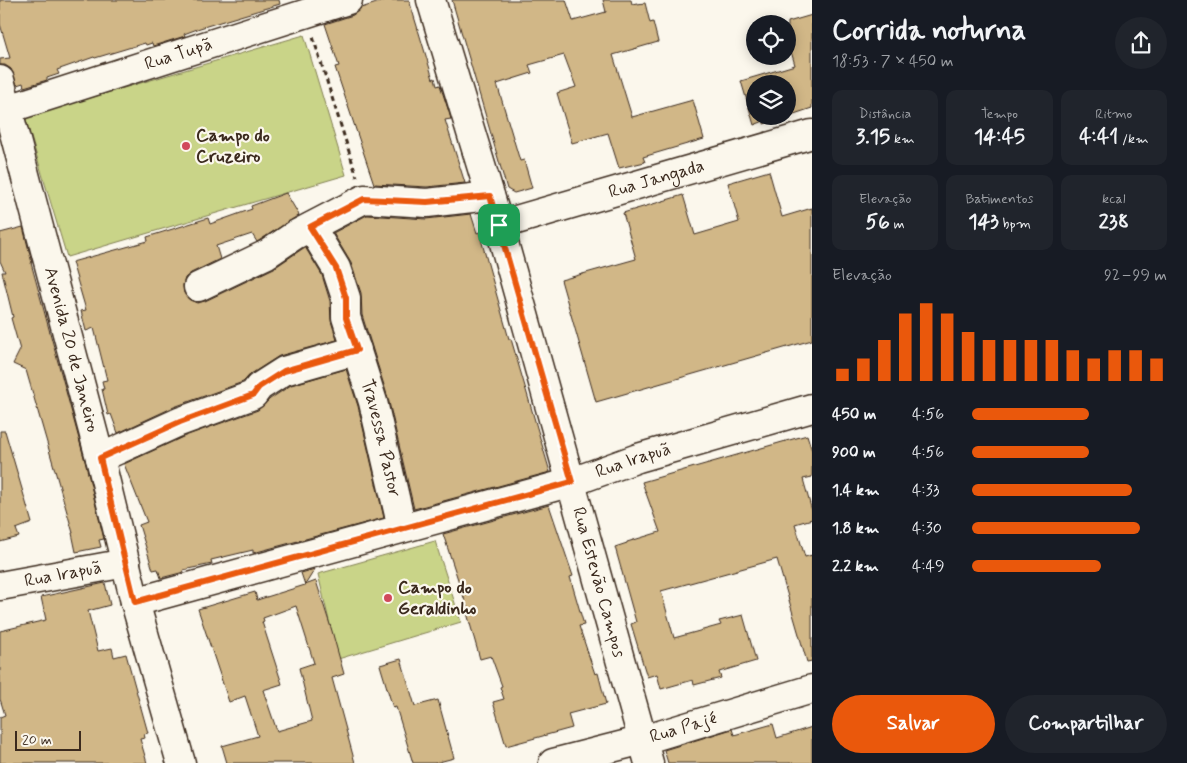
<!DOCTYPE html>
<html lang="pt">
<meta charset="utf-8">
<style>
body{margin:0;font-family:Mynerve,sans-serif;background:#20242c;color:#f1f3f6;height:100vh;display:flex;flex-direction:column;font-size:19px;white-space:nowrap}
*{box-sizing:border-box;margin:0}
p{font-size:16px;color:#9ea1a6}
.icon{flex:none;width:28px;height:28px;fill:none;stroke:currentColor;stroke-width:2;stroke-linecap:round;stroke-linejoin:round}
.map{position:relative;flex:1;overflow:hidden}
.details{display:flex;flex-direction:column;background:#171b24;width:375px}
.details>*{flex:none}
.buttons{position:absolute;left:746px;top:15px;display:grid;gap:10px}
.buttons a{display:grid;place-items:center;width:50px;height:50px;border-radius:50%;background:#171b24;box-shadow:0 2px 12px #0003;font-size:25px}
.scale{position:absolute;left:15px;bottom:12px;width:66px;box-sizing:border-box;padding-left:5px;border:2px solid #3b2a1e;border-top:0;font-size:14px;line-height:18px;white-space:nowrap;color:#3b2a1e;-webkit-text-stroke:4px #fbf7ec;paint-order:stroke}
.pin{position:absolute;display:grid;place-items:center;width:42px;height:42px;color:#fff;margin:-21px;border-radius:10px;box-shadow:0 2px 8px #0006}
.round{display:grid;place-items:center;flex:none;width:52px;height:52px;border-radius:26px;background:#20242c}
.head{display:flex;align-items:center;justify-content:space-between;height:85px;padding:0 20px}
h1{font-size:28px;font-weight:800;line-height:38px}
.stats{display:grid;grid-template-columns:repeat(3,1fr);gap:8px;height:85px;padding:5px 20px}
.stats div{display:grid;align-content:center;border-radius:10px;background:#20242c;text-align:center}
.stats b{font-size:21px;font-weight:800}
.stats small{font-size:14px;font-weight:400}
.stats p{font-size:14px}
.chart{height:140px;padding:10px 20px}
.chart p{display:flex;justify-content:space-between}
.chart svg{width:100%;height:90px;margin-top:5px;stroke:#ea580c;stroke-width:6}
.button{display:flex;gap:10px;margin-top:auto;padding:10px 20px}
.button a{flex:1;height:58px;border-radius:30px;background:#ea580c;color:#fff;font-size:20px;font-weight:800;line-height:58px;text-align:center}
.button a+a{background:#20242c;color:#f1f3f6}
ul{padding:0 20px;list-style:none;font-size:16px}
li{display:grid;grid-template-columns:80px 60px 1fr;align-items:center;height:38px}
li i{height:12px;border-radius:6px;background:#ea580c}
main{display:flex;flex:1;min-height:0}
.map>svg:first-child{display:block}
</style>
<main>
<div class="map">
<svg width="812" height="763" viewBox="0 0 812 763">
<rect width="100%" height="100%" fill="#fbf7ec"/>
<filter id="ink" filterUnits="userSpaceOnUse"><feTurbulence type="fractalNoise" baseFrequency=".02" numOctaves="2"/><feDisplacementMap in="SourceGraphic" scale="10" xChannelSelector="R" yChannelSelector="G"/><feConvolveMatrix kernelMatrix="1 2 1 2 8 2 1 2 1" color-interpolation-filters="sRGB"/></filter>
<g filter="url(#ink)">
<path fill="#c9d488" stroke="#827f53" d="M304,35l42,140 -279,82 -42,-140z
M435,541l26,81 -123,37 -20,-85z"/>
<path fill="#d1b787" stroke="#3b2a1e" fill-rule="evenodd" d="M0,0h279l1,4 -80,24 -16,6 1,2 -32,10 -1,-3 -6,2 -1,-2 -50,15 -1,-1 -37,13 2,4 -12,4v2l-23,7 -1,-4 -6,2 -6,-16 -6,-4h-5v-6l10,-1 -10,-34z
M386,0h23l24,79 2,-1 2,8 3,-1 9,27 2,7 -6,1 20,63 -38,4 -53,-3 -39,-117 4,-1 -14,-42 28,-9 8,-7z
M452,0h114l7,21 33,-9 -3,-12h28l1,4 5,-1v1l8,-1 5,20 3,-1 5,20 -45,13 19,62 61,-17 11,39 -61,18 2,5 -26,6 -11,-35 -36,10 -15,-50 19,-6 -12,-32 -35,10 3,8 -35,11 23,77 4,-1 8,28 -18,5 -7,-4z
M812,15v93l-48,16v-3l-10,4 -13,-44 54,-16 -7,-24v-19zM755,84h33v32h-33z
M769,171l13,46 30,-9v132l-216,62 -35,-122 75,-21 -13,-46 60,-18 12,40 44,-13 -11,-39z
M286,193l13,22 -42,27 -5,-8 -36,12 4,13 -29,14 -6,5 -2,7 1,8 6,7 7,3 8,-2 69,-33 31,-21 17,28 8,26 1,20 6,19 -58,16 -28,18 -8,8 -69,25 -56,26 -7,-19 -3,1 -6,-26h2l-2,-8 5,-1 -13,-52 -8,3 -5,-20 5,-1 -14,-48 76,-21 -1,-4 61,-19 2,6 42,-15 -1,-3z
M471,214l6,19 2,-1 30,107h2l39,133 -136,37 -26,-111 -26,-83 -1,-22 -10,-30 -18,-30 34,-18 59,4z
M23,227l9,36h-1l54,198 19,78 -5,1 2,7 -25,5 -4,-19h1l-47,-163 -13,-6 7,-14 -9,-32 2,-1 -11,-45h3l-5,-11v-28z
M346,369l12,37 26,112 -131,35v-3l-42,10 1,4 -29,6 1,2 -23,6 -3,-9 -5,1 -14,-45 8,-3 -23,-58 61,-28 73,-26 12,-11 21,-14z
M0,431h5l27,92 -16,6 3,8 -19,5z
M807,435l5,16v26l-9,2 9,32v8l-17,5 10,33 7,-2v106l-5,1 -30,-103 -116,32 13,47 47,-13 -2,-4 24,-6 13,46 -37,11 2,6 -27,7 -1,-5 -32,9 -4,-15 -10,3 -16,-53 5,-2 -21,-75 12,-4v-1l33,-10 -18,-50z
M549,505l24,71 -3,1 14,48 -5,1 16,48 3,-1 8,31 -38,10 4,14 -66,18 -13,-44 11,-3 -4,-12 2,-1 -11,-30 -11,3 -13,-46h2l-26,-79z
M315,569l-10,16 11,-4 16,50 12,43 -12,4 23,85h-128l-5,-17 36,-10 -13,-40 -16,6 -31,-93 57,-17 2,8 48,-15 -4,-12zM296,606l18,57 -15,5 13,53 -35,10 -14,-41 19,-6 -20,-62 2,-1 -1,-3z
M105,583l5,22 -22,6 10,40 14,-3 2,9 12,-3 22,79 -4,1 1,4 -5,1 7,24h-147v-46l5,-2 -5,-16v-68l46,-11 -5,-23z
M401,659l14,47 23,-6 16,58 -19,5h-22l-17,-56 -3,1 -13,-43z
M773,724l4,14 35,-11v36h-144l-4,-13 68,-21 2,6z"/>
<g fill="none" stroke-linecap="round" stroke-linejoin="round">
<defs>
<g id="minor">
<path id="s1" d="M431,0l68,225 150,538"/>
<path id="s2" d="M0,80l100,378 35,144 46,161"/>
<path id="s3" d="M8,109l340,-109"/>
<path id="s4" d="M499,225l313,-91"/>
<path id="s5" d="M311,227l25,41 10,30v19l27,85 29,126"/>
<path d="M198,287l69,-33 28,-19 69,-36 63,4 63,-7"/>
<path d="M100,458l79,-36 74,-27 6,-8 25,-16 73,-21"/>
<path id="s6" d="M0,586l126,-23"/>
<path id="s7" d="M135,602l437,-120 66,-24 174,-50"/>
<path id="s8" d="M553,763l90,-23 169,-51"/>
</g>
</defs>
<use href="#minor" stroke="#3b2a1e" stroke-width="31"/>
<path stroke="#3b2a1e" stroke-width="3" stroke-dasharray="5 4" stroke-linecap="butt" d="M313,37l44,140"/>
<use href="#minor" stroke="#fbf7ec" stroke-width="28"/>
</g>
</g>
<g fill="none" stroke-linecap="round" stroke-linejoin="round" filter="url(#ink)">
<defs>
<path id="route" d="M490,196l82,286 -437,120 -35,-144 80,-36 73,-27 6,-8 25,-16 73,-21 -11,-32v-20l-10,-30 -26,-41 54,-28 63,3z"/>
</defs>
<use href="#route" stroke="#fff" stroke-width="10"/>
<use href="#route" stroke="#ea580c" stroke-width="6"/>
</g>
<g fill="#d1495b" stroke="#fbf7ec" stroke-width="2">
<circle cx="186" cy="146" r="5"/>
<circle cx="388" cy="598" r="5"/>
</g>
<g text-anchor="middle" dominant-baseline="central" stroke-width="4.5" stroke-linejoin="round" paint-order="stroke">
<g font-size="18" fill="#3b2a1e" stroke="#fbf7ec">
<text stroke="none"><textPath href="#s3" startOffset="179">Rua Tupã</textPath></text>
<text stroke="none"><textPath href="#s4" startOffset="164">Rua Jangada</textPath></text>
<text stroke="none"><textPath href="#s2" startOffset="279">Avenida 20 de Janeiro</textPath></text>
<text stroke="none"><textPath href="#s5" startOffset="225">Travessa Pastor</textPath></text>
<text stroke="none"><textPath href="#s7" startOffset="518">Rua Irapuã</textPath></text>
<text stroke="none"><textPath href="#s6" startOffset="64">Rua Irapuã</textPath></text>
<text stroke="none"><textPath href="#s1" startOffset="606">Rua Estevão Campos</textPath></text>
<text stroke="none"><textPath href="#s8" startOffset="135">Rua Pajé</textPath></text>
</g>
<g font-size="18" font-weight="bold" fill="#3b2a1e" stroke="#fbf7ec" text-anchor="start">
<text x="196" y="136">Campo do<tspan x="196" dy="21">Cruzeiro</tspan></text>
<text x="398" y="588">Campo do<tspan x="398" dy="21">Geraldinho</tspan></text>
</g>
</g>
</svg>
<div class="buttons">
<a><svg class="icon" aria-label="locate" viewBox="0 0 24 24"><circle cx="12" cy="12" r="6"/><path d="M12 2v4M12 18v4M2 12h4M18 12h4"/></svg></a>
<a><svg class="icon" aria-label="layers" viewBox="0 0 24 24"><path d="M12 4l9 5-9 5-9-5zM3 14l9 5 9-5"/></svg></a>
</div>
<div class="scale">20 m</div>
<div class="pin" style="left:499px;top:225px;background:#1e9e55"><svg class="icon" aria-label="arrive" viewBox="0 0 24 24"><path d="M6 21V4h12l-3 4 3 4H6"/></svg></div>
</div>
<section class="details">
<div class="head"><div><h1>Corrida noturna</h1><p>18:53 · 7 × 450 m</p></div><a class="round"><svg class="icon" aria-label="share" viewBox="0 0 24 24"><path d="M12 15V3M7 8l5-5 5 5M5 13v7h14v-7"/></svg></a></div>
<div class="stats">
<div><p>Distância</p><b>3.15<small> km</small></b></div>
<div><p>Tempo</p><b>14:45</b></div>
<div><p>Ritmo</p><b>4:41<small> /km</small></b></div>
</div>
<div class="stats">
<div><p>Elevação</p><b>56<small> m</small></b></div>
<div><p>Batimentos</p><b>143<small> bpm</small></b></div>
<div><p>kcal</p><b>238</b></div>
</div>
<div class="chart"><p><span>Elevação</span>92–99 m</p>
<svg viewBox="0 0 160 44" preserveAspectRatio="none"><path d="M5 44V38M15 44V33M25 44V24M35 44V11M45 44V6M55 44V11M65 44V20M75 44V24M85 44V24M95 44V24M105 44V24M115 44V29M125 44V33M135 44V29M145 44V29M155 44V33"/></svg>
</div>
<ul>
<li><b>450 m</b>4:56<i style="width:60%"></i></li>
<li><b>900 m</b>4:56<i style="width:60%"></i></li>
<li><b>1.4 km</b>4:33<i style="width:82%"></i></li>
<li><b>1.8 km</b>4:30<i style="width:86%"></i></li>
<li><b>2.2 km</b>4:49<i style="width:66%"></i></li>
</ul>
<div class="button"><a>Salvar</a><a>Compartilhar</a></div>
</section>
</main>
